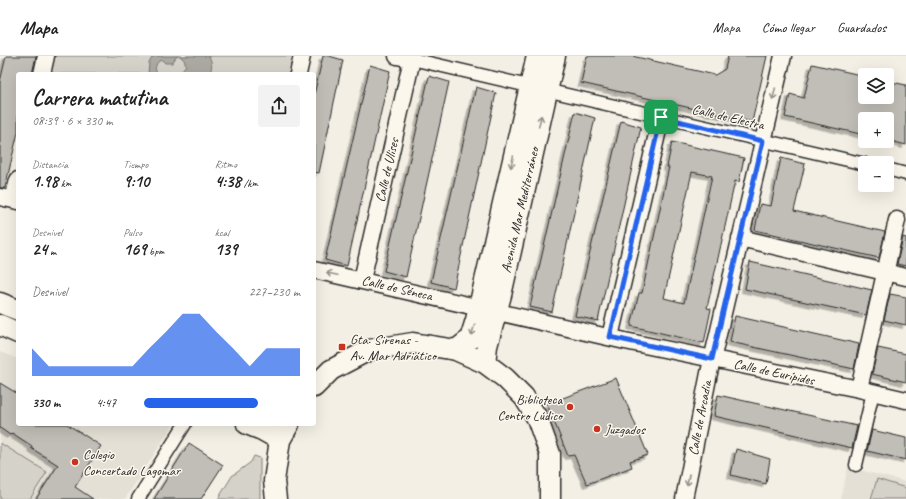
<!DOCTYPE html>
<html lang="es">
<meta charset="utf-8">
<style>
body{margin:0;font-family:Caveat,sans-serif;background:#f2f2f2;color:#222;height:100vh;display:flex;flex-direction:column;font-size:15px;white-space:nowrap}
*{box-sizing:border-box;margin:0}
p{font-size:13px;color:#767676}
.icon{flex:none;width:22px;height:22px;fill:none;stroke:currentColor;stroke-width:2;stroke-linecap:round;stroke-linejoin:round}
.map{position:relative;flex:1;overflow:hidden}
.side{position:absolute;left:16px;top:16px;width:300px;height:354px;display:flex;flex-direction:column;background:#fff;border-radius:4px;box-shadow:0 4px 16px #0002}
.side>*{flex:none}
.fabs{position:absolute;left:858px;top:12px;display:grid;gap:8px}
.fabs a{display:grid;place-items:center;width:36px;height:36px;border-radius:4px;background:#fff;box-shadow:0 4px 16px #0002;font-size:20px}
.pin{position:absolute;display:grid;place-items:center;width:34px;height:34px;color:#fff;margin:-17px;border-radius:8px;box-shadow:0 2px 6px #0006}
.round{display:grid;place-items:center;flex:none;width:42px;height:42px;border-radius:4px;background:#f2f2f2}
.overview{display:flex;align-items:center;justify-content:space-between;height:68px;padding:0 16px}
h1{font-size:22px;font-weight:800;line-height:30px}
.figures{display:grid;grid-template-columns:repeat(3,1fr);gap:6px;height:68px;padding:4px 16px}
.figures div{display:grid;align-content:center}
.figures b{font-size:17px;font-weight:800}
.figures small{font-size:11px;font-weight:400}
.figures p{font-size:11px}
.chart{height:112px;padding:8px 16px}
.chart p{display:flex;justify-content:space-between}
.chart svg{width:100%;height:72px;margin-top:4px;fill:#2563eb;opacity:.7}
ul{padding:0 16px;list-style:none;font-size:13px}
li{display:grid;grid-template-columns:64px 48px 1fr;align-items:center;height:30px}
li i{height:10px;border-radius:5px;background:#2563eb}
header{display:flex;align-items:center;gap:24px;box-sizing:border-box;height:56px;padding:0 20px;background:#fff;border-bottom:1px solid #e0e0e0}
header strong{font-size:19px}
nav{display:flex;gap:22px;margin-inline-start:auto;font-size:14px}
.map>svg:first-child{display:block}
</style>
<header>
<strong>Mapa</strong>
<nav><a>Mapa</a><a>Cómo llegar</a><a>Guardados</a></nav>
</header>
<div class="map">
<svg width="906" height="443" viewBox="0 0 906 443">
<defs>
<filter id="shadow"><feDropShadow dx="-3.5" dy="3.5" stdDeviation="0" flood-color="#0004"/></filter>
</defs>
<rect width="100%" height="100%" fill="#f3efe4"/>
<filter id="ink" filterUnits="userSpaceOnUse"><feTurbulence type="fractalNoise" baseFrequency=".025" numOctaves="2"/><feDisplacementMap in="SourceGraphic" scale="8" xChannelSelector="R" yChannelSelector="G"/><feConvolveMatrix kernelMatrix="1 2 1 2 8 2 1 2 1" color-interpolation-filters="sRGB"/></filter>
<g filter="url(#ink)">
<path fill="#e4e0d6" d="M0,296l18,7v65h156l-49,75h-125z
M848,411l58,15v17h-65z"/>
<path fill="#d5d2c9" stroke="#807e7a" d="M53,0h240l-4,18h-241z
M0,387l47,29 -17,27h-30z
M254,400l6,2v41h-42l14,-23 19,-14z
M877,423l29,9v11h-35z"/>
<path fill="#aca9a2" stroke="#787772" d="M153,0h26h-2l-5,7h-7l-3,-3 -3,1c-4,4 -5,9 -1,13h-10l1,-11z
M180,0h29c3,6 4,12 0,18h-30l7,-9 -2,-5z"/>
<path fill="#c0beb6" stroke="#2b2b2b" fill-rule="evenodd" filter="url(#shadow)" d="M6,0h30l-4,18h-14v58l-13,56h-5v-106z
M323,0h6l14,4 -24,113 -5,-1v-77z
M587,0h45l83,19 10,-6 3,-13h39l-15,66 -171,-39z
M812,8l53,12v21h22v-16l19,4v60l-19,-5v-21h-22v16l-80,-18 5,-23 14,4z
M370,9l20,6 -43,195 -22,-6z
M429,20l20,6 -43,195 -22,-6z
M476,31l20,6 -42,195 -23,-6z
M575,56l20,6 -43,194 -22,-5z
M621,65l20,6 -43,194 -23,-5z
M672,86l72,16 -5,24 -4,-1 -28,127 4,1 -7,34 -73,-17 8,-33h3l27,-126h-2zM692,116l20,4 -28,127 -20,-5z
M781,102l24,6 -11,47 91,21 -6,26 -124,-28 5,-26 11,2z
M903,181l3,1v28l-9,-2z
M750,206l122,28 -6,25 -121,-26z
M890,238l16,3v28l-22,-5z
M735,260l124,28 -5,25 -124,-27z
M878,292l28,6v28l-34,-8z
M616,322l32,77 -18,6 2,6 -45,17 -13,-29 -6,1 -21,-52z
M0,327l18,11v30h49l34,22 -26,41 18,12h-57l22,-34 -27,-17 1,-2 -20,-13 -2,2 -10,-7z
M718,339l139,31 -5,22 -138,-32z
M872,374l34,8v22l-39,-9z
M189,387l34,22 -22,34h-47z
M736,393l34,10 -4,25 -35,-9z"/>
<g fill="none" stroke-linecap="round" stroke-linejoin="round">
<defs>
<path id="pedestrian" d="M412,3l453,105
M887,113l19,5
M856,409l17,-73
M138,443l47,-75"/>
<path id="minor" d="M42,18l4,-18
M298,18l4,-18
M0,141l18,4
M13,144l5,-20
M740,182l166,39
M314,214l311,71 234,48 47,11
M362,224l50,-221 -15,-3
M610,281l51,-220
M859,333l38,-169
M684,443l25,-126 74,-317"/>
<path id="tertiary" d="M0,247l18,7
M0,269l18,8
M456,294l14,-11 6,-19 61,-264
M485,307l2,-17 14,-51 54,-239
M314,331l17,-17 38,-20 44,-7 43,7 29,13 20,15 19,19 13,21 13,36v45
M247,368l15,6 18,10
M276,443l-2,-18 6,-41 9,-16"/>
</defs>
<use href="#pedestrian" stroke="#2b2b2b" stroke-width="15"/>
<use href="#minor" stroke="#2b2b2b" stroke-width="19"/>
<use href="#tertiary" stroke="#2b2b2b" stroke-width="23"/>
<use href="#pedestrian" stroke="#fbf7ec" stroke-width="12"/>
<use href="#minor" stroke="#fbf7ec" stroke-width="16"/>
<use href="#tertiary" stroke="#fbf7ec" stroke-width="20"/>
</g>
<defs><path id="oneway-shaft" d="M-6 0H5M1.5-3L5.5 0L1.5 3" fill="none" stroke-width="1.6" stroke-linecap="round" stroke-linejoin="round"/></defs>
<g stroke="#93918c">
<use href="#oneway-shaft" transform="translate(774 38) rotate(103)"/>
<use href="#oneway-shaft" transform="translate(540 65) rotate(-77)"/>
<use href="#oneway-shaft" transform="translate(512 106) rotate(103)"/>
<use href="#oneway-shaft" transform="translate(332 218) rotate(-168)"/>
<use href="#oneway-shaft" transform="translate(473 274) rotate(107)"/>
<use href="#oneway-shaft" transform="translate(688 424) rotate(101)"/>
</g>
</g>
<g fill="none" stroke-linecap="round" stroke-linejoin="round" filter="url(#ink)">
<defs>
<path id="route" d="M661,61l102,24 -51,218 -102,-22z"/>
</defs>
<use href="#route" stroke="#fff" stroke-width="8"/>
<use href="#route" stroke="#2563eb" stroke-width="5"/>
</g>
<g fill="#c8321e" stroke="#fbf7ec" stroke-width="1.5">
<rect x="338" y="287" width="8" height="8" rx="2"/>
<circle cx="570" cy="351" r="4"/>
<circle cx="597" cy="373" r="4"/>
<circle cx="75" cy="406" r="4"/>
</g>
<g text-anchor="middle" dominant-baseline="central" stroke-width="3" stroke-linejoin="round" paint-order="stroke">
<g font-size="14" fill="#2b2b2b" stroke="#fbf7ec">
<text transform="translate(728 61) rotate(13)">Calle de Electra</text>
<text transform="translate(387 114) rotate(-77)">Calle de Ulises</text>
<text transform="translate(520 154) rotate(-77)">Avenida Mar Mediterráneo</text>
<text transform="translate(397 232) rotate(13)">Calle de Séneca</text>
<text transform="translate(774 316) rotate(12)">Calle de Eurípides</text>
<text transform="translate(700 362) rotate(-79)">Calle de Arcadia</text>
</g>
<g font-size="14" fill="#2b2b2b" stroke="#fbf7ec" text-anchor="start">
<text x="350" y="283">Gta. Sirenas -<tspan x="350" dy="16">Av. Mar Adriático</tspan></text>
<text x="562" y="343" text-anchor="end">Biblioteca<tspan x="562" dy="16">Centro Lúdico</tspan></text>
<text x="605" y="373">Juzgados</text>
<text x="83" y="398">Colegio<tspan x="83" dy="16">Concertado Lagomar</tspan></text>
</g>
</g>
</svg>
<div class="fabs">
<a><svg class="icon" aria-label="layers" viewBox="0 0 24 24"><path d="M12 4l9 5-9 5-9-5zM3 14l9 5 9-5"/></svg></a>
<a>+</a>
<a>−</a>
</div>
<div class="pin" style="left:661px;top:61px;background:#1e9e55"><svg class="icon" aria-label="arrive" viewBox="0 0 24 24"><path d="M6 21V4h12l-3 4 3 4H6"/></svg></div>
<section class="side">
<div class="overview"><div><h1>Carrera matutina</h1><p>08:39 · 6 × 330 m</p></div><a class="round"><svg class="icon" aria-label="share" viewBox="0 0 24 24"><path d="M12 15V3M7 8l5-5 5 5M5 13v7h14v-7"/></svg></a></div>
<div class="figures">
<div><p>Distancia</p><b>1.98<small> km</small></b></div>
<div><p>Tiempo</p><b>9:10</b></div>
<div><p>Ritmo</p><b>4:38<small> /km</small></b></div>
</div>
<div class="figures">
<div><p>Desnivel</p><b>24<small> m</small></b></div>
<div><p>Pulso</p><b>169<small> bpm</small></b></div>
<div><p>kcal</p><b>139</b></div>
</div>
<div class="chart"><p><span>Desnivel</span>227–230 m</p>
<svg viewBox="0 0 160 44" preserveAspectRatio="none"><path d="M0 44V27L10 38L20 38L30 38L40 38L50 38L60 38L70 27L80 17L90 6L100 6L110 17L120 27L130 38L140 27L150 27L160 27V44z"/></svg>
</div>
<ul>
<li><b>330 m</b>4:47<i style="width:73%"></i></li>
</ul>
</section>
</div>
